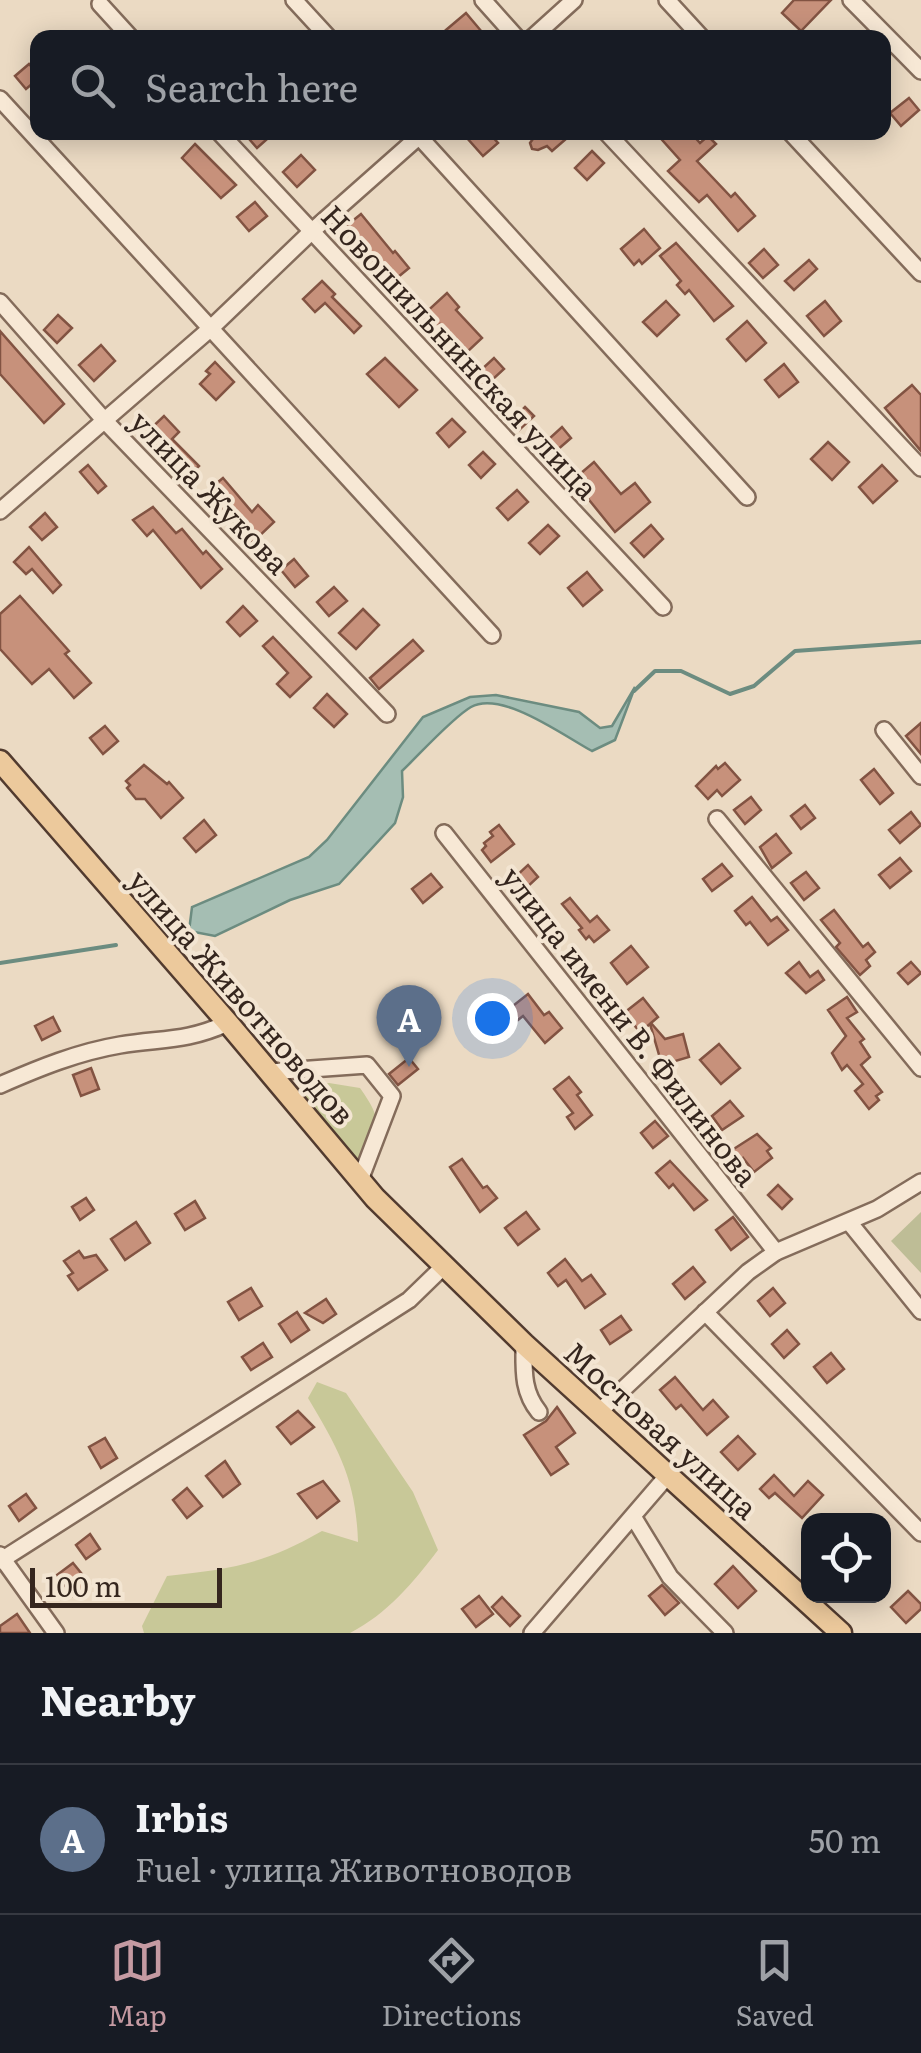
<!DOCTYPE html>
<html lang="en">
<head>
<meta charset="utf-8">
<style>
	body { margin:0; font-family:Literata,serif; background:#242831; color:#f1f3f6 }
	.controls { position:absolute; right:30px; bottom:30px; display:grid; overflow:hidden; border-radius:20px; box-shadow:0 5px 25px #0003 }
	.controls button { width:90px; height:90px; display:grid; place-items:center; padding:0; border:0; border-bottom:2px solid #363941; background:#171b24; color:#f1f3f6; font:50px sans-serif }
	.scale { position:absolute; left:30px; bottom:25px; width:192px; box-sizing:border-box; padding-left:10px; border:5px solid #35261e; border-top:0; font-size:28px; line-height:35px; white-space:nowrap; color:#35261e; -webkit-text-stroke:8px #f3e5d2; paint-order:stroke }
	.you { position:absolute; left:492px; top:1018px; width:35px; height:35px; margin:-25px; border:8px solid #fff; border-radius:50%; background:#1a73e8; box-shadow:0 0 0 15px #1a73e833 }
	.badge { display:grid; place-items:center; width:65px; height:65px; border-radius:50%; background:#c59aa2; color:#fff; font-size:32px; font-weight:700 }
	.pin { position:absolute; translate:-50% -82px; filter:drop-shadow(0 2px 5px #0008) }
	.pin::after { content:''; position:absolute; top:52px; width:35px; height:30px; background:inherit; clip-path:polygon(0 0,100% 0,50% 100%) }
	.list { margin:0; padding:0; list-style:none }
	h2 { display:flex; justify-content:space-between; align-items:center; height:130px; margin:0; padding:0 40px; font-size:42px }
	h2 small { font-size:32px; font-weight:400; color:#9ea1a6 }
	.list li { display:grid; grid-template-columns:65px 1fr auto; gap:30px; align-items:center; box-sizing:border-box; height:150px; padding:0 40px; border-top:2px solid #363941 }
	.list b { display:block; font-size:38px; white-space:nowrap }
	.list p { margin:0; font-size:32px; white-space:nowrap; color:#9ea1a6 }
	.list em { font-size:32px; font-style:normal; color:#9ea1a6 }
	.icon { flex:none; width:55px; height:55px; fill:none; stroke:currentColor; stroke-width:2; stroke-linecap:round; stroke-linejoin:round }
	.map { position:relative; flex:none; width:921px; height:1633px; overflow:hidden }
	.search { position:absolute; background:#171b24; box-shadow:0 5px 25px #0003; left:30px; right:30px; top:30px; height:110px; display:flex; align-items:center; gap:25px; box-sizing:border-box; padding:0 35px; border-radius:20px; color:#9ea1a6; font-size:38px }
	.sheet { height:280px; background:#171b24 }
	nav { display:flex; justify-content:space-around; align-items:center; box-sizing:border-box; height:140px; border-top:2px solid #363941; background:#171b24; font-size:28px; color:#9ea1a6 }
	nav a { display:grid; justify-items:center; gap:5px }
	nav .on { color:#c59aa2 }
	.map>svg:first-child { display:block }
	.green { fill:#c8c898 }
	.cemetery { fill:#bebd96 }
	.water { fill:#a5beb3; stroke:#6c8c80; stroke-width:2.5 }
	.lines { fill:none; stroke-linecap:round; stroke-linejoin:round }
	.stream { stroke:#6c8c80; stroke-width:4 }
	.building { fill:#c7917b; stroke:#825342; stroke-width:2.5 }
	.minor-casing { stroke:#846c5b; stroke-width:20 }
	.major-casing { stroke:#523b2f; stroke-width:25 }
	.minor { stroke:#f7e8d5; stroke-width:15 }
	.major { stroke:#ecc99c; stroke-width:20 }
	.labels { text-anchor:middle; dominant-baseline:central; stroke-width:8; stroke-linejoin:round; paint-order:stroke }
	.street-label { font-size:30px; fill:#35261e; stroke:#f3e5d2 }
</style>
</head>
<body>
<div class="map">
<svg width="921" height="1633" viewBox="0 0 921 1633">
	<rect width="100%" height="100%" fill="#ebdac3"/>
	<g class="green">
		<path d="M329,1083L360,1088C384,1122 379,1126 362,1162L353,1161L294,1092L304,1086Z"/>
		<path d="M317,1382L346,1393L413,1492L438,1550C413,1583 387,1614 350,1633H144L142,1626L167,1576C232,1569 264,1564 322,1531L358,1542C356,1480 339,1450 308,1398Z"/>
	</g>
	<path class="cemetery" d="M921,1212V1273L891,1241Z"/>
	<path class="water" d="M635,687L615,740L592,751C564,736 502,690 471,707C452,718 420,754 402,771L403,797L395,823L339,884L290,900L215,936L189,931L192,907L309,857L327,840L423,717L470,697L496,695L579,712L600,728L612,726Z"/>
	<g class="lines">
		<g class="stream">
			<path d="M634,691L655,671H681L730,694L754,686L795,651L921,642"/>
			<path d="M0,963L116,945"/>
		</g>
	</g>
	<g class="building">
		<path d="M794,0H831L801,31L782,13Z"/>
		<path d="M466,13L482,32L475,38H453L446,30Z"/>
		<path d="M29,64L38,73V79L26,89L15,76Z"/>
		<path d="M909,98L919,110L901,126L890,113Z"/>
		<path d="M243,132H275L257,148Z"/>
		<path d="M473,132H488L498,143L483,156L467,138Z"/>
		<path d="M538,132H574L552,151L547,146L538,150L532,149L530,143Z"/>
		<path d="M655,132H690L700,143L708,136L716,144L697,161L731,197L735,193L755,216L738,231L707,195L699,202L668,171L680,160Z"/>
		<path d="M195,144L236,185L221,198L182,158Z"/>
		<path d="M592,151L604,163L587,180L575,168Z"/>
		<path d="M301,155L315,170L297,187L283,172Z"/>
		<path d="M255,202L267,216L249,231L237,217Z"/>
		<path d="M361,214L393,253L395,251L409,268L392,282L345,227Z"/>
		<path d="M644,229L660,248L642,264L639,260L634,265L621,249Z"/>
		<path d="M676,243L733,306L714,321L689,290L685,294L677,285L681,281L660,256Z"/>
		<path d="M764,249L778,265L763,278L749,263Z"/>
		<path d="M809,260L817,269L794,290L785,281Z"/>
		<path d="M322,281L335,294L332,297L361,326L354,333L325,303L315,312L303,299Z"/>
		<path d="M447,293L459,307L456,310L482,338L466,353L440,324L434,330L422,316Z"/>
		<path d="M666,301L679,315L657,336L643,322Z"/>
		<path d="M825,301L841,321L824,336L807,316Z"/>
		<path d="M58,315L72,328L57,343L44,330Z"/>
		<path d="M747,321L766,343L746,361L727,339Z"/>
		<path d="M0,331L64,404L44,423L0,374Z"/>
		<path d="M101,345L115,361L94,381L79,365Z"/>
		<path d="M385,358L417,390L399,407L367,374Z"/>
		<path d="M494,358L504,369L480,391L470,380Z"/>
		<path d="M215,362L234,382L216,400L200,384L210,374L206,371Z"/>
		<path d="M784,364L798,382L779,397L765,380Z"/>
		<path d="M912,385L921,395V451L885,408Z"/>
		<path d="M525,407L534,416L519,430L510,422Z"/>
		<path d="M164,416L179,432L172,439L199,466L186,479L146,433Z"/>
		<path d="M452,419L465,432L449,447L437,433Z"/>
		<path d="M562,427L571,438L548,458L539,448Z"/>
		<path d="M828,442L849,462L832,480L811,459Z"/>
		<path d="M483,452L495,464L481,478L469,465Z"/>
		<path d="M594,462L621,494L635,483L650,502L615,532L573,480Z"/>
		<path d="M88,465L106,486L98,493L80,472Z"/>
		<path d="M882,465L897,481L873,503L859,487Z"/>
		<path d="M223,478L252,512L258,505L274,522L252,543L207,491Z"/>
		<path d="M517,490L528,502L508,520L497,508Z"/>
		<path d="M153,507L176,533L182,529L203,554L206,551L222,569L201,588L153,530L147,536L133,520Z"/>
		<path d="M45,513L57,527L42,540L30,527Z"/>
		<path d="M548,525L559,536L540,554L529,543Z"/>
		<path d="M651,525L663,539L644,557L631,543Z"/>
		<path d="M29,547L61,585L53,593L32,569L26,574L14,562Z"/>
		<path d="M294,559L308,576L295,587L281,570Z"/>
		<path d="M587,572L602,590L583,606L568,588Z"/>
		<path d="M334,587L347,601L329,616L317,602Z"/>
		<path d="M20,596L69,651L65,654L91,683L74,698L49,669L32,684L0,649V614Z"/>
		<path d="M243,606L257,621L240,636L227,622Z"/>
		<path d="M363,609L379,625L356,649L339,633Z"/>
		<path d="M273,637L311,677L290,697L277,684L288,673L263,646Z"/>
		<path d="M413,640L423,651L379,689L370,678Z"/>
		<path d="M327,694L347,714L334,727L314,708Z"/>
		<path d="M921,723V754L906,736Z"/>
		<path d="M105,726L118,741L103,754L90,738Z"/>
		<path d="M725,763L740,780L722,796L717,790L708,799L696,786L716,766L718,769Z"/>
		<path d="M144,765L167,784L169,782L183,798L161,818L145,799H136L127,788L130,785L126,781Z"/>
		<path d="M874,769L893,793L880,804L861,780Z"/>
		<path d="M751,797L761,810L745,824L734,810Z"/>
		<path d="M805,805L815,818L801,829L791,816Z"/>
		<path d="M911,812L921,825L900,843L889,830Z"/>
		<path d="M204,820L216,835L196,852L184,838Z"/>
		<path d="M499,825L514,844L491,862L482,850L486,846L484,843L493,836L490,832Z"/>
		<path d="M776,834L791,853L772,868L760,847Z"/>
		<path d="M900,858L911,871L890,888L879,875Z"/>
		<path d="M722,864L732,876L712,891L703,879Z"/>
		<path d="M528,865L538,877L525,889L515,877Z"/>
		<path d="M806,872L819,888L804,900L791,883Z"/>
		<path d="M431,874L442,887L423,903L412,889Z"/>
		<path d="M752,897L771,921L777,917L788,930L768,945L750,922L746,925L735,911Z"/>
		<path d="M570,898L590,922L597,916L609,930L594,942L589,936L586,939L579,930L582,928L562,904Z"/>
		<path d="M834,910L863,947L868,943L875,952L866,960L870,966L860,975L836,947L840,943L821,920Z"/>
		<path d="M631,946L648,967L627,984L611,963Z"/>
		<path d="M799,962L810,977L818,971L824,980L806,993L786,973Z"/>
		<path d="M911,962L921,973L908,984L898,973Z"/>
		<path d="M528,994L544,1015L549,1012L562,1028L545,1043L523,1016L518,1020L509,1009Z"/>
		<path d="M847,997L857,1012L847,1018L864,1039L860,1042L870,1057L861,1065L882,1092L876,1096L879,1100L869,1109L855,1091L863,1084L847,1065L842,1070L832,1053L846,1036L828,1010Z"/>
		<path d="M643,998L658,1017L651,1023L665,1039L683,1034L689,1057L662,1065L650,1024L640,1032L624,1013Z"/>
		<path d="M53,1017L60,1031L42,1040L35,1026Z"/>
		<path d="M719,1044L740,1068L721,1084L700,1060Z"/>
		<path d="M409,1058L418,1069L398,1085L389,1074Z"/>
		<path d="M91,1068L99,1089L81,1096L73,1075Z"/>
		<path d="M569,1077L581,1092L577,1095L592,1115L575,1129L567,1117L573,1113L554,1089Z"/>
		<path d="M730,1101L743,1116L722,1130L712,1116Z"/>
		<path d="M655,1121L668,1136L653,1148L641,1133Z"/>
		<path d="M757,1134L771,1148L767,1151L772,1158L754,1172L743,1158L738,1163L729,1152Z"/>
		<path d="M462,1159L483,1188L487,1186L497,1198L480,1212L450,1167Z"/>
		<path d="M670,1161L707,1200L694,1210L673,1184L669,1188L656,1173Z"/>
		<path d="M778,1185L792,1199L782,1209L768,1195Z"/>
		<path d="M86,1198L94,1210L80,1220L72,1207Z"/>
		<path d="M195,1201L205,1218L185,1230L175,1214Z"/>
		<path d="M526,1212L539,1229L518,1245L505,1228Z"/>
		<path d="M733,1217L748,1237L731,1250L716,1230Z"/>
		<path d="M136,1222L150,1243L125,1260L111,1239Z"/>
		<path d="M79,1251L84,1258L96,1255L107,1270L78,1290L68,1276L73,1273L64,1261Z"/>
		<path d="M565,1259L582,1281L591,1275L605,1294L585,1308L566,1280L558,1286L548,1273Z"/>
		<path d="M693,1267L705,1282L685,1299L673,1284Z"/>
		<path d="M251,1288L262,1306L239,1320L228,1302Z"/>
		<path d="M773,1288L785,1303L770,1316L758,1301Z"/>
		<path d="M326,1299L336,1314L323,1323L305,1313Z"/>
		<path d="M297,1312L309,1330L291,1342L279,1324Z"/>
		<path d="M621,1316L631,1330L610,1344L601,1330Z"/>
		<path d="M787,1330L799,1344L784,1358L772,1344Z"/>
		<path d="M263,1343L272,1357L251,1370L242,1357Z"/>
		<path d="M831,1353L844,1369L827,1383L814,1367Z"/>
		<path d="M675,1377L703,1410L713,1400L728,1417L707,1435L681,1405L676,1409L660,1390Z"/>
		<path d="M557,1407L575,1433L556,1447L568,1464L551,1475L524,1435L546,1421Z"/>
		<path d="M298,1411L314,1427L291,1444L277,1427Z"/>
		<path d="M738,1436L755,1454L738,1470L721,1452Z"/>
		<path d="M105,1438L117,1458L101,1468L89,1447Z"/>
		<path d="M225,1461L240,1484L223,1497L206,1476Z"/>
		<path d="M774,1475L794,1496L808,1481L823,1495L802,1518L775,1493L769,1498L760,1489Z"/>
		<path d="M323,1481L339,1501L317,1518L298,1494Z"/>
		<path d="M187,1488L202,1506L187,1518L173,1500Z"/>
		<path d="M26,1494L36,1508L19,1521L9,1506Z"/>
		<path d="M90,1534L100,1549L86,1559L76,1545Z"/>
		<path d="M73,1563L90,1584L73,1596L57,1575Z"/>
		<path d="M733,1566L756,1591L738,1608L715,1584Z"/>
		<path d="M662,1585L679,1603L665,1615L649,1596Z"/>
		<path d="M908,1591L921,1604V1609L906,1623L891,1607Z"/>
		<path d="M479,1596L493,1614L476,1627L462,1609Z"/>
		<path d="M502,1597L520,1616L510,1626L492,1607Z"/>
		<path d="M17,1614L30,1633H0V1626Z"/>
	</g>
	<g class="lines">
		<defs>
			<g id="minor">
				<path d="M294,0L329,38"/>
				<path d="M483,0L517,38"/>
				<path d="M667,0L702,38"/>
				<path d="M851,0L921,71"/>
				<path d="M100,4L131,38"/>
				<path d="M532,38L574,0"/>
				<path d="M0,99L492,635"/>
				<path d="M219,132L663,607"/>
				<path d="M415,132L747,497"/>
				<path d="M606,132L921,468"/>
				<path d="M790,132L921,273"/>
				<path d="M0,302L105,421L387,714"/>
				<path d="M0,511L210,329L311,232L424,132"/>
				<path d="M884,730L921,776"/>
				<path d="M717,819L921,1068"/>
				<path d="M444,833L776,1252"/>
				<path d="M269,1072L367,1065L392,1096L360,1180"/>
				<path d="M0,1085C39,1068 78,1052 120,1045C164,1038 185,1042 228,1023"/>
				<path d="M849,1222L921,1311"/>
				<path d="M705,1312L921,1533"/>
				<path d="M524,1344C524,1370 522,1391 539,1412"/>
				<path d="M600,1411L748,1272L776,1252L877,1209L921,1182"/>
				<path d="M634,1518L670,1577L725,1633"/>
				<path d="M0,1555L56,1633"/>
				<path d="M0,1561L409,1300L445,1265"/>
				<path d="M532,1633L668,1475"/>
			</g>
			<path id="major" d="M0,761L228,1023L375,1198L524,1344L841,1633"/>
		</defs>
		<use href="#minor" class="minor-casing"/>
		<use href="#major" class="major-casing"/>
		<use href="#minor" class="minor"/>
		<use href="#major" class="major"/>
	</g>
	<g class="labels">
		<g class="street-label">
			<text transform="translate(461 351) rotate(47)">Новошильнинская улица</text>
			<text transform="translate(211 491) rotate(46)">улица Жукова</text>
			<text transform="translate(243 996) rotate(49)">улица Животноводов</text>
			<text transform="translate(631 1025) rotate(52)">улица имени В. Филинова</text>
			<text transform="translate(662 1429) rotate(42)">Мостовая улица</text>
		</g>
	</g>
</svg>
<div class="controls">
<button><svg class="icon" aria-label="locate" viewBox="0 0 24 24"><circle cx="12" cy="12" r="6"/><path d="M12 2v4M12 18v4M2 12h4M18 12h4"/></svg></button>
</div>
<div class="scale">100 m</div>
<div class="you"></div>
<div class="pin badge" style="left:409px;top:1067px;background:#5c6f8a">A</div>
<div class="search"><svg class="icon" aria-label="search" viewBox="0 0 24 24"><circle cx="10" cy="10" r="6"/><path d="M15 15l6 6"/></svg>Search here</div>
</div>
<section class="sheet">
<h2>Nearby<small></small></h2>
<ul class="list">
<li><span class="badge" style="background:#5c6f8a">A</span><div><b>Irbis</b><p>Fuel · улица Животноводов</p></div><em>50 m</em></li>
</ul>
</section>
<nav>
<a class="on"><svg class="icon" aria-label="map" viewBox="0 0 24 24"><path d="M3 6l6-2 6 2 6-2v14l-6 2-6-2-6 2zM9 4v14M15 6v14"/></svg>Map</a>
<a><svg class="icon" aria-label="directions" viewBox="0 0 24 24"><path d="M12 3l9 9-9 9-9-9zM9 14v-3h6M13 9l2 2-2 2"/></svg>Directions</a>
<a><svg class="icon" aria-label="saved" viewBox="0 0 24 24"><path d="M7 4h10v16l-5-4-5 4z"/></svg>Saved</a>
</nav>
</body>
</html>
